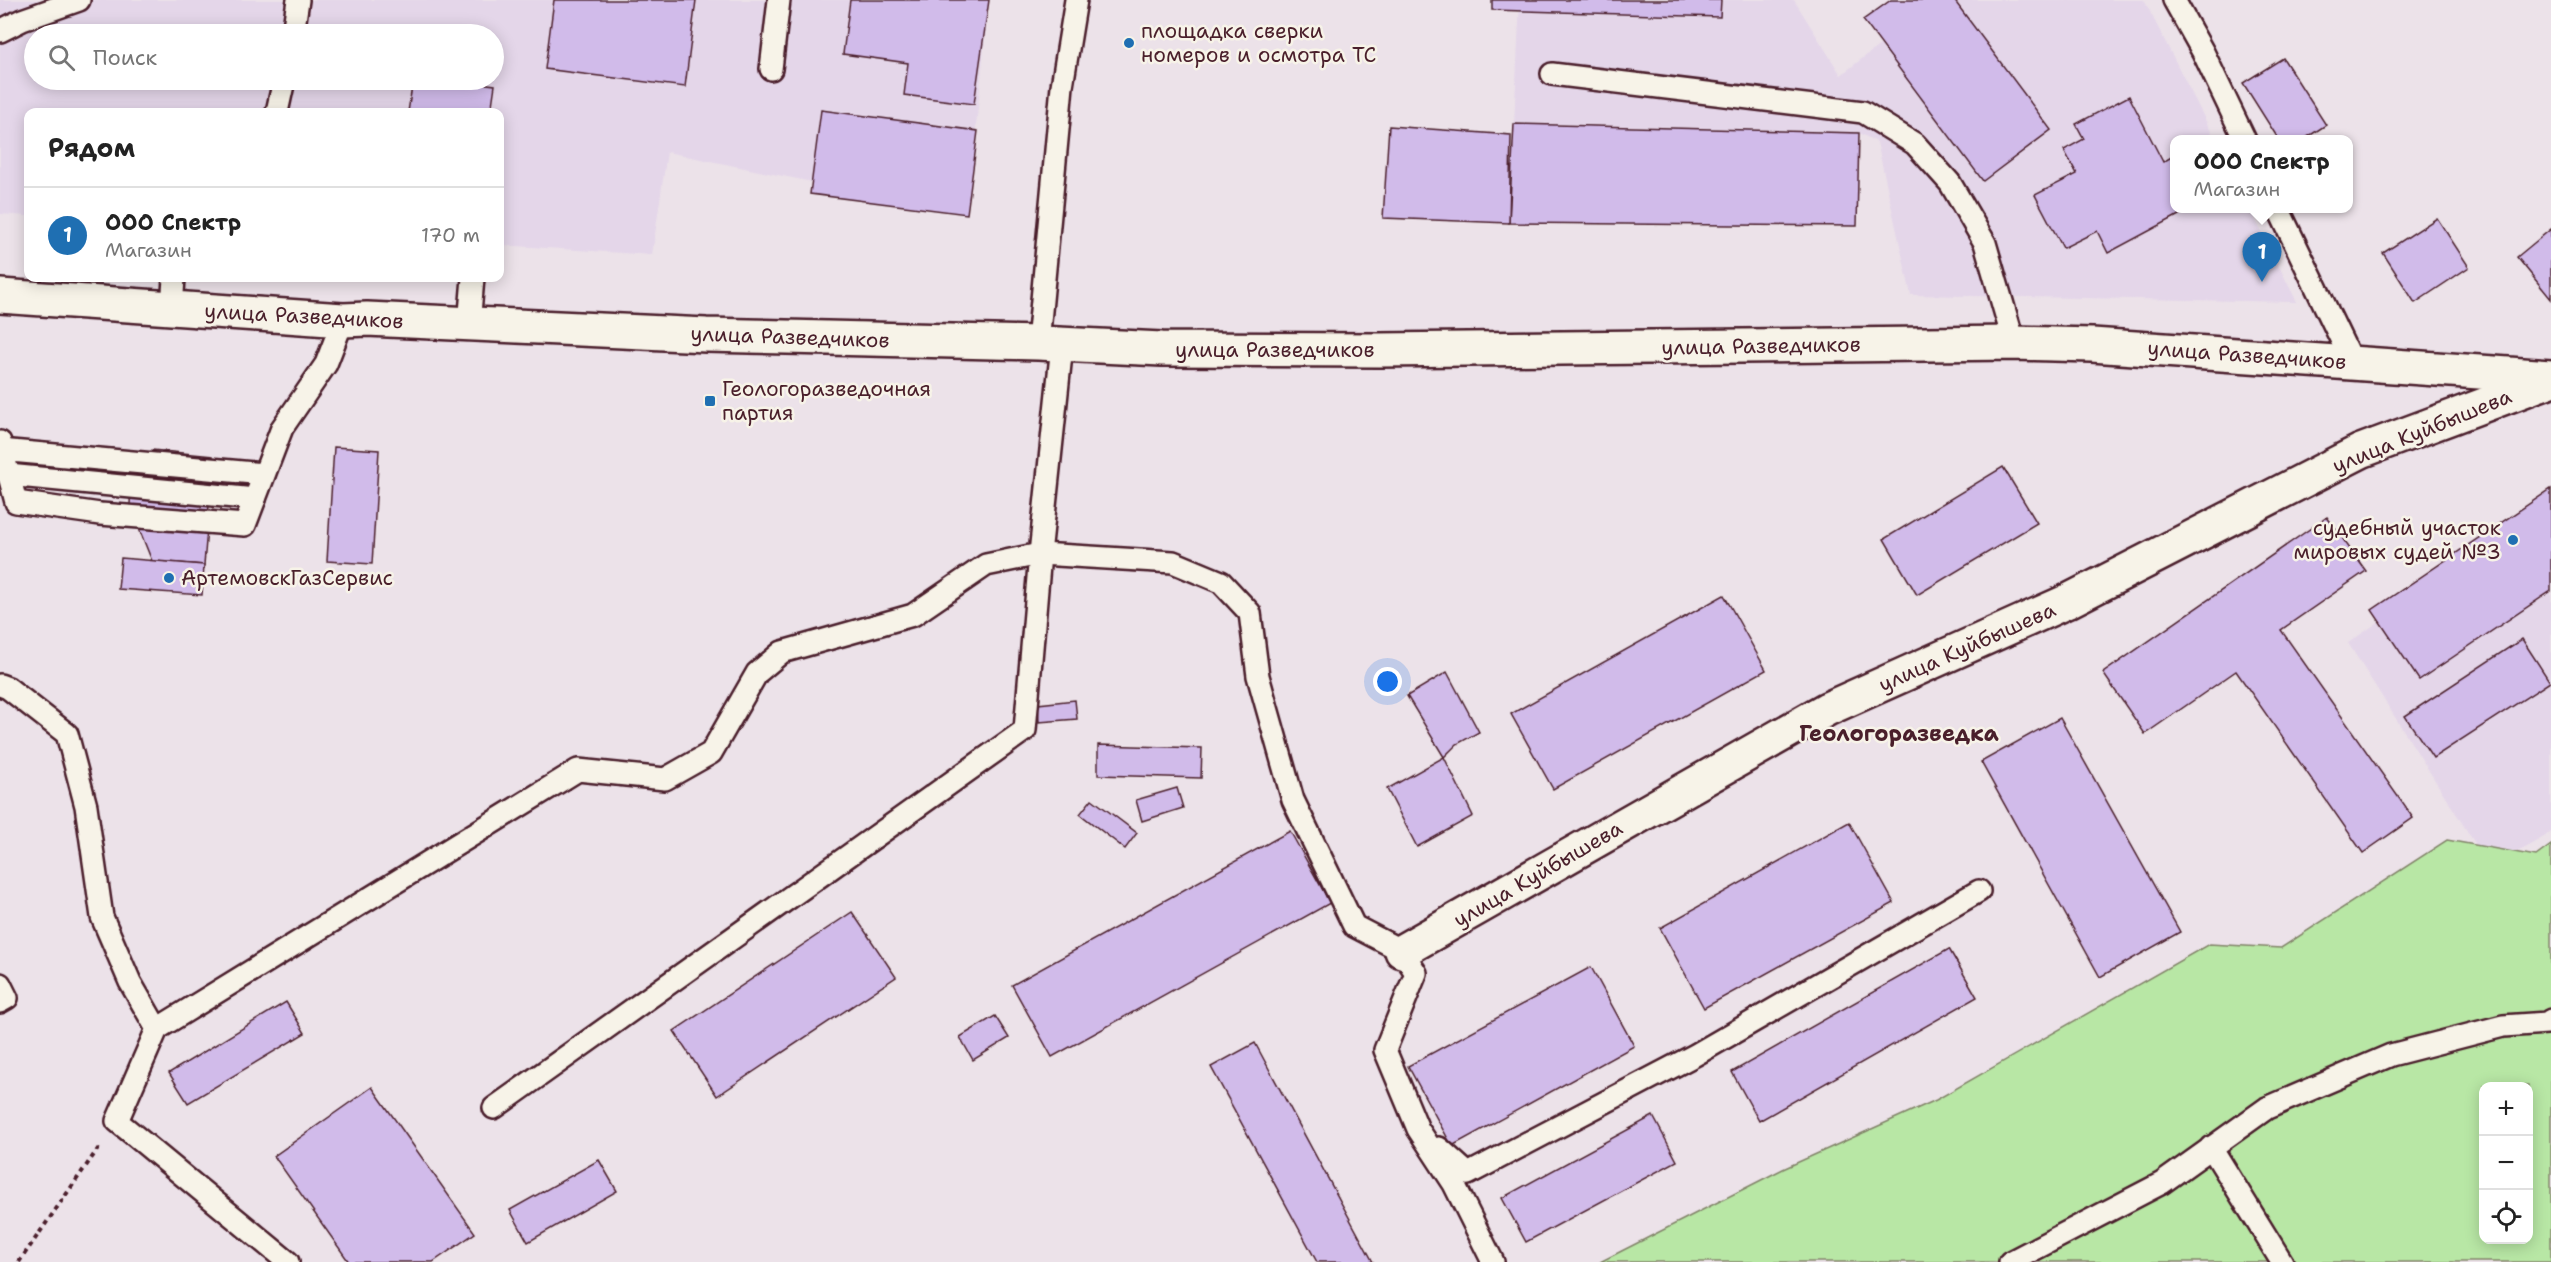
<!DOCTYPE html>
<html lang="ru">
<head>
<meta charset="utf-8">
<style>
	body { margin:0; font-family:"Shantell Sans",sans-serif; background:#f6f6f6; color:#222 }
	.controls { position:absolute; right:18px; bottom:18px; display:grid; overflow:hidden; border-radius:12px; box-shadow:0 3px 15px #0003 }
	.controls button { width:54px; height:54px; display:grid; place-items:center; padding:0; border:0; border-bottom:2px solid #e0e0e0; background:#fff; color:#222; font:30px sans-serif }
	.you { position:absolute; left:1388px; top:682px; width:21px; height:21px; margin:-15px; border:4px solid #fff; border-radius:50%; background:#1a73e8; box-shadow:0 0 0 9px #1a73e833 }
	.badge { display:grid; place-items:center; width:39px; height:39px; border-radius:50%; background:#1f6fb2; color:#fff; font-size:20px; font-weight:700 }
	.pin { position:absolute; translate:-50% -50px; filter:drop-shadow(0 2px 3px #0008) }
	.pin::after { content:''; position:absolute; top:32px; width:21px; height:18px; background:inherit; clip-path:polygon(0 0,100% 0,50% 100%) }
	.popup { position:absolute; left:2170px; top:135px; width:183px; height:78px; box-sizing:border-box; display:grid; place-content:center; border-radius:12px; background:#fff; filter:drop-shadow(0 2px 4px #0005); font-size:20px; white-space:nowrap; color:#767676 }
	.popup b { font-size:22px; color:#222 }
	.popup::after { content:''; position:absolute; left:50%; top:100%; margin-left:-12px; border:12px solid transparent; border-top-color:#fff }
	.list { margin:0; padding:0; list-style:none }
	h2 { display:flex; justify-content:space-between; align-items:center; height:78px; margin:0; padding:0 24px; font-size:26px }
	h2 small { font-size:20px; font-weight:400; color:#767676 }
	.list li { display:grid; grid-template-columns:39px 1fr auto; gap:18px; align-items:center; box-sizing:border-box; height:96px; padding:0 24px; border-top:2px solid #e0e0e0 }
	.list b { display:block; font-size:22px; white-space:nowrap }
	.list p { margin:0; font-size:20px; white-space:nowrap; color:#767676 }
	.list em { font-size:20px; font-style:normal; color:#767676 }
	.icon { flex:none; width:33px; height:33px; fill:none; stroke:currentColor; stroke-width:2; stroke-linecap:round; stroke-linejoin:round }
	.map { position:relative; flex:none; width:2551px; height:1262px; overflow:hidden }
	.search { position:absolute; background:#fff; box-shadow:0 3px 15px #0003; left:24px; top:24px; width:480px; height:66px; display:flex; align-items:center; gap:15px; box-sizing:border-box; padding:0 21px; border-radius:33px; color:#767676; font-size:22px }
	.panel { position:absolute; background:#fff; box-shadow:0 3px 15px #0003; left:24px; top:108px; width:480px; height:174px; border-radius:12px }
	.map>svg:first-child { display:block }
	.built { fill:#e4d6e9; fill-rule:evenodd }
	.green { fill:#b8e7a5; stroke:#818368; stroke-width:1.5; fill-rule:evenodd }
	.building { fill:#d1bbea; stroke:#4a1f2b; stroke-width:1.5 }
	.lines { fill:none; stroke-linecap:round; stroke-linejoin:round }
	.lane-casing { stroke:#4a1f2b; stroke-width:26 }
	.street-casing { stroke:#4a1f2b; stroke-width:38 }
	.secondary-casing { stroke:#4a1f2b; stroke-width:38 }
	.path { stroke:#4a1f2b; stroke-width:4; stroke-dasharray:4.5 4.5; stroke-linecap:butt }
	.lane { stroke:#f7f3e8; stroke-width:21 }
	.street { stroke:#f7f3e8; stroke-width:33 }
	.secondary { stroke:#f7f3e8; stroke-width:33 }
	.poi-dot { fill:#1f6fb2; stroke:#f7f3e8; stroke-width:2 }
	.labels { text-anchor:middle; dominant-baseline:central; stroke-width:5; stroke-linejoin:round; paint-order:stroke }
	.poi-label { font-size:21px; fill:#4a1f2b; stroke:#f7f3e8; text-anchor:start }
	.street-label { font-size:21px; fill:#4a1f2b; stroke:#f7f3e8 }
	.neighbourhood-label { font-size:22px; font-weight:bold; fill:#4a1f2b; stroke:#f7f3e8 }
</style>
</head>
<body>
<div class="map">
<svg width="2551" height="1262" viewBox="0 0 2551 1262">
	<rect width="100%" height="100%" fill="#ece2e9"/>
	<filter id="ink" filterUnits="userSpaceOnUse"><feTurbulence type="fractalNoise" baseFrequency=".0167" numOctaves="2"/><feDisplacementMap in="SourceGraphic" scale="12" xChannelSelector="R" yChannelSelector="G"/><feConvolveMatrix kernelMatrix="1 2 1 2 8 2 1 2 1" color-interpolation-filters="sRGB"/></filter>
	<g filter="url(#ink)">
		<g class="built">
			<path d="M0,0H989L967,214L667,152L652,255L500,245V112H28V216L0,214ZM34,34H494V80H34Z"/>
			<path d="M1520,0H1794L1841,75L1938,0H2144L2215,139L2175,140V208L2250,209L2297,302L1911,295L1877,142L1859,133L1514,124Z"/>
			<path d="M2551,504V831L2544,837L2490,867L2348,643Z"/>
		</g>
		<path class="green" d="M2447,840L2536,856L2551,845V1262H1600L1783,1169L1936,1100L2209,944L2281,948ZM2484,1086H2528V1240H2484Z"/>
		<g class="building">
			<path d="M554,0H696L685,87L545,69Z"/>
			<path d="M850,0H989L974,104L904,95L908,63L843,54Z"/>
			<path d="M1492,0H1721L1720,17L1492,10Z"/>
			<path d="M1891,0H1954L2051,130L1983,181L1863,20Z"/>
			<path d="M2283,58L2326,125L2303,140H2279L2243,83Z"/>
			<path d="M413,80H455L495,85L491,112H408Z"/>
			<path d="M2129,96L2163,162L2175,155V208H2192L2108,253L2097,231L2063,248L2035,195L2077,174L2064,150L2084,139L2076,124Z"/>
			<path d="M821,110L978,131L967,214L810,194Z"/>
			<path d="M1514,124L1859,133L1857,226L1509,223Z"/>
			<path d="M1389,126L1511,135L1509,223L1383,218Z"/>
			<path d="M2437,218L2469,267L2415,303L2383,253Z"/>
			<path d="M2551,229V299L2517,257Z"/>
			<path d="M334,447L379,450L372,564L327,561Z"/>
			<path d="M152,450L213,456L204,565L152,561L130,506L131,475Z"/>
			<path d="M2003,467L2037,523L1917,595L1884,539Z"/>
			<path d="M2551,489V591L2419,680L2372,610Z"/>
			<path d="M2327,517L2366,571L2281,630L2413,818L2363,853L2236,671L2145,734L2103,673Z"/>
			<path d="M121,558L204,565L202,595L118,589Z"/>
			<path d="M1724,595L1766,670L1553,789L1511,714Z"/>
			<path d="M2522,639L2550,682L2433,758L2405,716Z"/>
			<path d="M1447,672L1479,732L1457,744L1444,757L1407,696Z"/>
			<path d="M1075,700L1077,719L1039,722L1038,704Z"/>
			<path d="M2060,718L2180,932L2100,977L1981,762Z"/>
			<path d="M1098,745L1202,748L1201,778L1098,775Z"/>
			<path d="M1444,757L1473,816L1417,847L1387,789Z"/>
			<path d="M1177,788L1183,808L1142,821L1136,800Z"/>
			<path d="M1092,799L1137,833L1125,849L1080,814Z"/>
			<path d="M1849,822L1894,903L1704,1008L1660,928Z"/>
			<path d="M1290,831L1330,903L1052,1057L1012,985Z"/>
			<path d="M852,912L896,977L717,1096L674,1031Z"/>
			<path d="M1949,949L1977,997L1759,1121L1732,1072Z"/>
			<path d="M1591,967L1634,1046L1452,1146L1408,1066Z"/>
			<path d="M286,1002L305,1033L188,1103L169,1073Z"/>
			<path d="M995,1016L1009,1038L973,1060L960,1037Z"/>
			<path d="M1255,1043L1373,1262H1317L1211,1067Z"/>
			<path d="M372,1087L475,1233L433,1262H349L274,1156Z"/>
			<path d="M1653,1116L1677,1161L1526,1242L1502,1198Z"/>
			<path d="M599,1160L617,1191L528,1242L510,1210Z"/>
		</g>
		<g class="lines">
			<defs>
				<g id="lane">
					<path d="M2174,0L2203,52L2245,140"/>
					<path d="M0,31L22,20L79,0"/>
					<path d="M293,34L298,0"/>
					<path d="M771,69L779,0"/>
					<path d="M1552,74L1863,112L1915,144L1950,183L1985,243L2014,343"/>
					<path d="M277,112L284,80"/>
					<path d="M2278,208L2352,362"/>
					<path d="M172,308L174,278"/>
					<path d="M469,325L473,278"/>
					<path d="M1038,343L1062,86L1076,0"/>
					<path d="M0,442L16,502L100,514L245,525L282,428L326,364L343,320"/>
					<path d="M0,450L264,474"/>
					<path d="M8,475L255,499"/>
					<path d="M0,685L8,688L67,734L86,806L102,917L130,982L157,1029L117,1121L288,1262"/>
					<path d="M0,984L7,998L0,1002"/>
					<path d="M157,1029L578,770L665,779L711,753L757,673L782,652L913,615L986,565L1040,554L1173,562L1221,582L1250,613L1258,676L1293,800L1354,926L1402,951L1416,973L1385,1050L1418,1129L1454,1184L1493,1262"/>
					<path d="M494,1108L1025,730L1040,554L1062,345"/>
					<path d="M2211,1147L2282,1262"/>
					<path d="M1439,1148L1468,1174L1695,1055L1979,891"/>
					<path d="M2010,1262L2162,1183L2267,1108L2391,1055L2503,1026L2547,1023L2551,1020"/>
				</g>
				<path id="street" d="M1402,951L1827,709L2066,602L2361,451L2551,380"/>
				<path id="secondary" d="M0,296L343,320L367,319L706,335L1038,343L1162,349L1380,350L2014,343L2092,345L2551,377"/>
			</defs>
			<use href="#lane" class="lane-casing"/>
			<use href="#street" class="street-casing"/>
			<use href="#secondary" class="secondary-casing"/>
			<path class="path" d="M19,1262L100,1146"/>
			<use href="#lane" class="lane"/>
			<use href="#street" class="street"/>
			<use href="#secondary" class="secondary"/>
		</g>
	</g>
	<g class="poi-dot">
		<circle cx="1129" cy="43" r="6"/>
		<rect x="704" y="395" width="12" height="12" rx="3"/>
		<circle cx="2513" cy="540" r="6"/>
		<circle cx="169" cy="578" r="6"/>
	</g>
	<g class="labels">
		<g class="poi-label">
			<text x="1141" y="31">площадка сверки<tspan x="1141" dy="24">номеров и осмотра ТС</tspan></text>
			<text x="722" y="389">Геологоразведочная<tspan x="722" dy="24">партия</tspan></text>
			<text x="2501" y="528" text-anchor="end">судебный участок<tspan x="2501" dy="24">мировых судей №3</tspan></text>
			<text x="181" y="578">АртемовскГазСервис</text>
		</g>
		<g class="street-label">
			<text transform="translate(304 316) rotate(3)">улица Разведчиков</text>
			<text transform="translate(790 337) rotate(2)">улица Разведчиков</text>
			<text transform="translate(1761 346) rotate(-1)">улица Разведчиков</text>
			<text x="1275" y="350">улица Разведчиков</text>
			<text transform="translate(2247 355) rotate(4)">улица Разведчиков</text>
			<text transform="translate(2422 431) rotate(-22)">улица Куйбышева</text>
			<text transform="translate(1967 647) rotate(-24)">улица Куйбышева</text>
			<text transform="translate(1538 874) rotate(-30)">улица Куйбышева</text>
		</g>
		<g class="neighbourhood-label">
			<text x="1899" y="733">Геологоразведка</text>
		</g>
	</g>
</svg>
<div class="controls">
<button>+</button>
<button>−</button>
<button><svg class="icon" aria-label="locate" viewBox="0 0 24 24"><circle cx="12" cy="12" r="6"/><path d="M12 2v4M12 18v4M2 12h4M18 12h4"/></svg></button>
</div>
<div class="you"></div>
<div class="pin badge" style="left:2262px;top:282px">1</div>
<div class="popup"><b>ООО Спектр</b>Магазин</div>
<div class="search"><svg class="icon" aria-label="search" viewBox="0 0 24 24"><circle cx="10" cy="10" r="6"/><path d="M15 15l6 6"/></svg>Поиск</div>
<section class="panel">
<h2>Рядом<small></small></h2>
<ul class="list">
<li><span class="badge">1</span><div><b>ООО Спектр</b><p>Магазин</p></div><em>170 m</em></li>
</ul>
</section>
</div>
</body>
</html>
